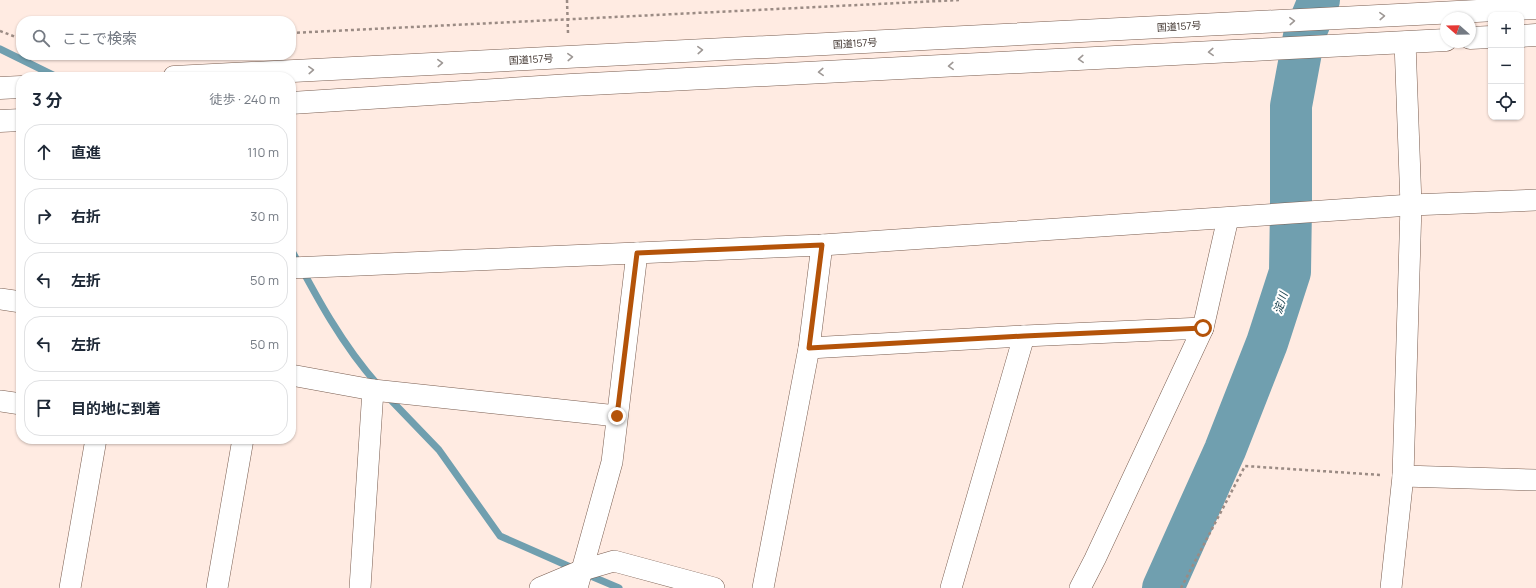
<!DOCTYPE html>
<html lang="ja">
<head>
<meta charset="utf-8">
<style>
	body { margin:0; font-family:Manrope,"Noto Sans JP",sans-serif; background:#f2f2f3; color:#1f2937 }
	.controls { position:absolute; right:12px; top:12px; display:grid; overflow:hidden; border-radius:8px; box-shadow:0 1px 3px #0004 }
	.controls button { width:36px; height:36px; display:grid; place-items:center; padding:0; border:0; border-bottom:1px solid #e0e1e3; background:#fff; color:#1f2937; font:20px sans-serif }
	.compass { position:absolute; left:1440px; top:12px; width:36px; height:36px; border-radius:50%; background:#fff; box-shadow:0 1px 3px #0004; rotate:290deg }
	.stop { position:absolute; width:12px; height:12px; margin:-9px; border:3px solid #b45309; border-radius:50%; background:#fff }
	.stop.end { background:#b45309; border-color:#fff; box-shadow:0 1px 4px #0008 }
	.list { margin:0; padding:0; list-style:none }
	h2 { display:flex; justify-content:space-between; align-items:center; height:52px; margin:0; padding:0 16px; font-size:17px }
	h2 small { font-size:13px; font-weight:400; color:#747a83 }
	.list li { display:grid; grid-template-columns:26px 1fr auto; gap:12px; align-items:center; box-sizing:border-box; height:56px; margin:0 8px 8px; padding:0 8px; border:1px solid #e0e1e3; border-radius:16px }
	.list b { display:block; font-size:15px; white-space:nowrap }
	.list em { font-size:13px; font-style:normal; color:#747a83 }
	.icon { flex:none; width:22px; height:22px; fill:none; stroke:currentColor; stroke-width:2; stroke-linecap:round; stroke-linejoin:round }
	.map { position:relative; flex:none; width:1536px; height:588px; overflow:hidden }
	.search { position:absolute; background:#fff; box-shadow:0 1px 3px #0004; left:16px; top:16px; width:280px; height:44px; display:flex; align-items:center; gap:10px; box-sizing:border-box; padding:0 14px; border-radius:16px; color:#747a83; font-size:15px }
	.panel { position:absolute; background:#fff; box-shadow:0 1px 3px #0004; left:16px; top:72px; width:280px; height:372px; border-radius:16px }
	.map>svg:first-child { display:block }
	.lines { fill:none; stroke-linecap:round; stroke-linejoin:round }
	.stream { stroke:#709faf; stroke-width:7 }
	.river { stroke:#709faf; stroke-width:42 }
	.minor-casing { stroke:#7a5e51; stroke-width:22 }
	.trunk-casing { stroke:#7a5e51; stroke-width:23 }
	.path { stroke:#9b8b84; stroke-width:2.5; stroke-dasharray:3 3; stroke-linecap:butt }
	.minor { stroke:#fff; stroke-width:21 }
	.trunk { stroke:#fff; stroke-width:22 }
	.oneway { stroke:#9e9895 }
	.route { stroke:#b45309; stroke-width:5 }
	.labels { text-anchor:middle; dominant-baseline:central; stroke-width:4; stroke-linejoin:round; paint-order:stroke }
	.street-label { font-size:10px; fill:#3d312b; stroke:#fff }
	.water-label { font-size:11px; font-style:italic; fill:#153f4c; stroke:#fff }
</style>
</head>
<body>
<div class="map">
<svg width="1536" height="588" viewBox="0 0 1536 588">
	<rect width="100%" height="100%" fill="#ffebe2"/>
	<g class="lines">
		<g class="stream">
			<path d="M0,49L57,77"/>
			<path d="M291,249C316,296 342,345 378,385"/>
			<path d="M387,396L439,450L500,536L575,569"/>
			<path d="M586,574L619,588"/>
		</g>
		<path class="river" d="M1163,588L1225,450L1267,343L1290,272L1291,206V106L1304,36L1319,0"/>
		<defs>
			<g id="minor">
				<path d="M291,268L822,245L1411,205L1536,200"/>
				<path d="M0,299L21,302"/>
				<path d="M1203,328L1228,218"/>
				<path d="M809,348L1024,336L1203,328L1095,559L1080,588"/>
				<path d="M291,375L373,390L617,416"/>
				<path d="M0,401L21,404"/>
				<path d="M1403,476L1536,480"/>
				<path d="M70,588L96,439"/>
				<path d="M217,588L243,439"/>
				<path d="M360,588L373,390"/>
				<path d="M540,588L583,570L614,561L714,588"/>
				<path d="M577,588L612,462L637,253"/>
				<path d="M763,588L809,348L822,245"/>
				<path d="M951,588L1024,336"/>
				<path d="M1391,588L1403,476L1411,205L1405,42"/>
			</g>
			<g id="trunk">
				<path d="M1521,36L1536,35"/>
				<path d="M1470,38L1491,37"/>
				<path d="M174,77L1536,8"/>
				<path d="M0,88L21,87"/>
				<path d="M291,103L571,85L1446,40"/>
				<path d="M0,121L21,120"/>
			</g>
		</defs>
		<use href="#minor" class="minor-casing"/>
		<use href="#trunk" class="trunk-casing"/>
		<g class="path">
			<path d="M567,0L568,33"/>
			<path d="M0,31L21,39"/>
			<path d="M291,33L959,0"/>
			<path d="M1181,588L1245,466L1381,475"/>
		</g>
		<use href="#minor" class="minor"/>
		<use href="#trunk" class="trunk"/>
	</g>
	<defs><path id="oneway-chevron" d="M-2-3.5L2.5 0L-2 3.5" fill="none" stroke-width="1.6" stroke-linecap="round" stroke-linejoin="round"/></defs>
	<g class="oneway">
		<use href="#oneway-chevron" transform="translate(1382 16) rotate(-3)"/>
		<use href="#oneway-chevron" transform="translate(1292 21) rotate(-3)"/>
		<use href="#oneway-chevron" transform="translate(700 50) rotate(-3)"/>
		<use href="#oneway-chevron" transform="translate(1211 52) rotate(177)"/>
		<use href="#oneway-chevron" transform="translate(570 57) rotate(-3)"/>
		<use href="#oneway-chevron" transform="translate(1081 59) rotate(177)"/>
		<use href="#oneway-chevron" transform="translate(440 63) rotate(-3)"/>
		<use href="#oneway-chevron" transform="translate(951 66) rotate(177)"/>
		<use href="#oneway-chevron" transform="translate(311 70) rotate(-3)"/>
		<use href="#oneway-chevron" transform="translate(821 72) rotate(177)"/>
	</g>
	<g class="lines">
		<path class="route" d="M617,416L637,253L822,245L809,348L1024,336L1203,328"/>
	</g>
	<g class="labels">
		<g class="street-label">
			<text transform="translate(1179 26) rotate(-3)">国道157号</text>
			<text transform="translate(855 43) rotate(-3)">国道157号</text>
			<text transform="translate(531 59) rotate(-3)">国道157号</text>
		</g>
		<g class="water-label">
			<text transform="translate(1280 303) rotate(-73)">淀川</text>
		</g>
	</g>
</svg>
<div class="controls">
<button>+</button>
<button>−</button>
<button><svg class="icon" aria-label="locate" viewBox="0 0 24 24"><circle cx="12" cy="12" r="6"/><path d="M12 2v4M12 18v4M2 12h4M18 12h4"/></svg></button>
</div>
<svg class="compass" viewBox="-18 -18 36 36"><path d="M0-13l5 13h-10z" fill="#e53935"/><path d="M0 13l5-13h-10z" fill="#747a83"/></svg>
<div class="stop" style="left:1203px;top:328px"></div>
<div class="stop end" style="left:617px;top:416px"></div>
<div class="search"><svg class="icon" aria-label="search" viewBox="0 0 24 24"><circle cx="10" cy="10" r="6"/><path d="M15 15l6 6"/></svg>ここで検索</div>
<section class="panel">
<h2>3 分<small>徒歩 · 240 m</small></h2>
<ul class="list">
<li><svg class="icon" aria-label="ahead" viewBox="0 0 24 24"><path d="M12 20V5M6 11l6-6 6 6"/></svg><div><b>直進</b></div><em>110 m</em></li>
<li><svg class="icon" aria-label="right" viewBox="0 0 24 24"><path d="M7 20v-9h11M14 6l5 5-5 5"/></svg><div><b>右折</b></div><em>30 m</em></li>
<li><svg class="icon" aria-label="left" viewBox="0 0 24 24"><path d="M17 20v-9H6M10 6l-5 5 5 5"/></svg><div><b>左折</b></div><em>50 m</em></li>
<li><svg class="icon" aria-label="left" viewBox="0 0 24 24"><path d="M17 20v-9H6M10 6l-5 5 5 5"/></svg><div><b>左折</b></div><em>50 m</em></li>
<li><svg class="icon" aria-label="arrive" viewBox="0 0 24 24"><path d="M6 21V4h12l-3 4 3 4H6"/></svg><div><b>目的地に到着</b></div></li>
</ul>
</section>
</div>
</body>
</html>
